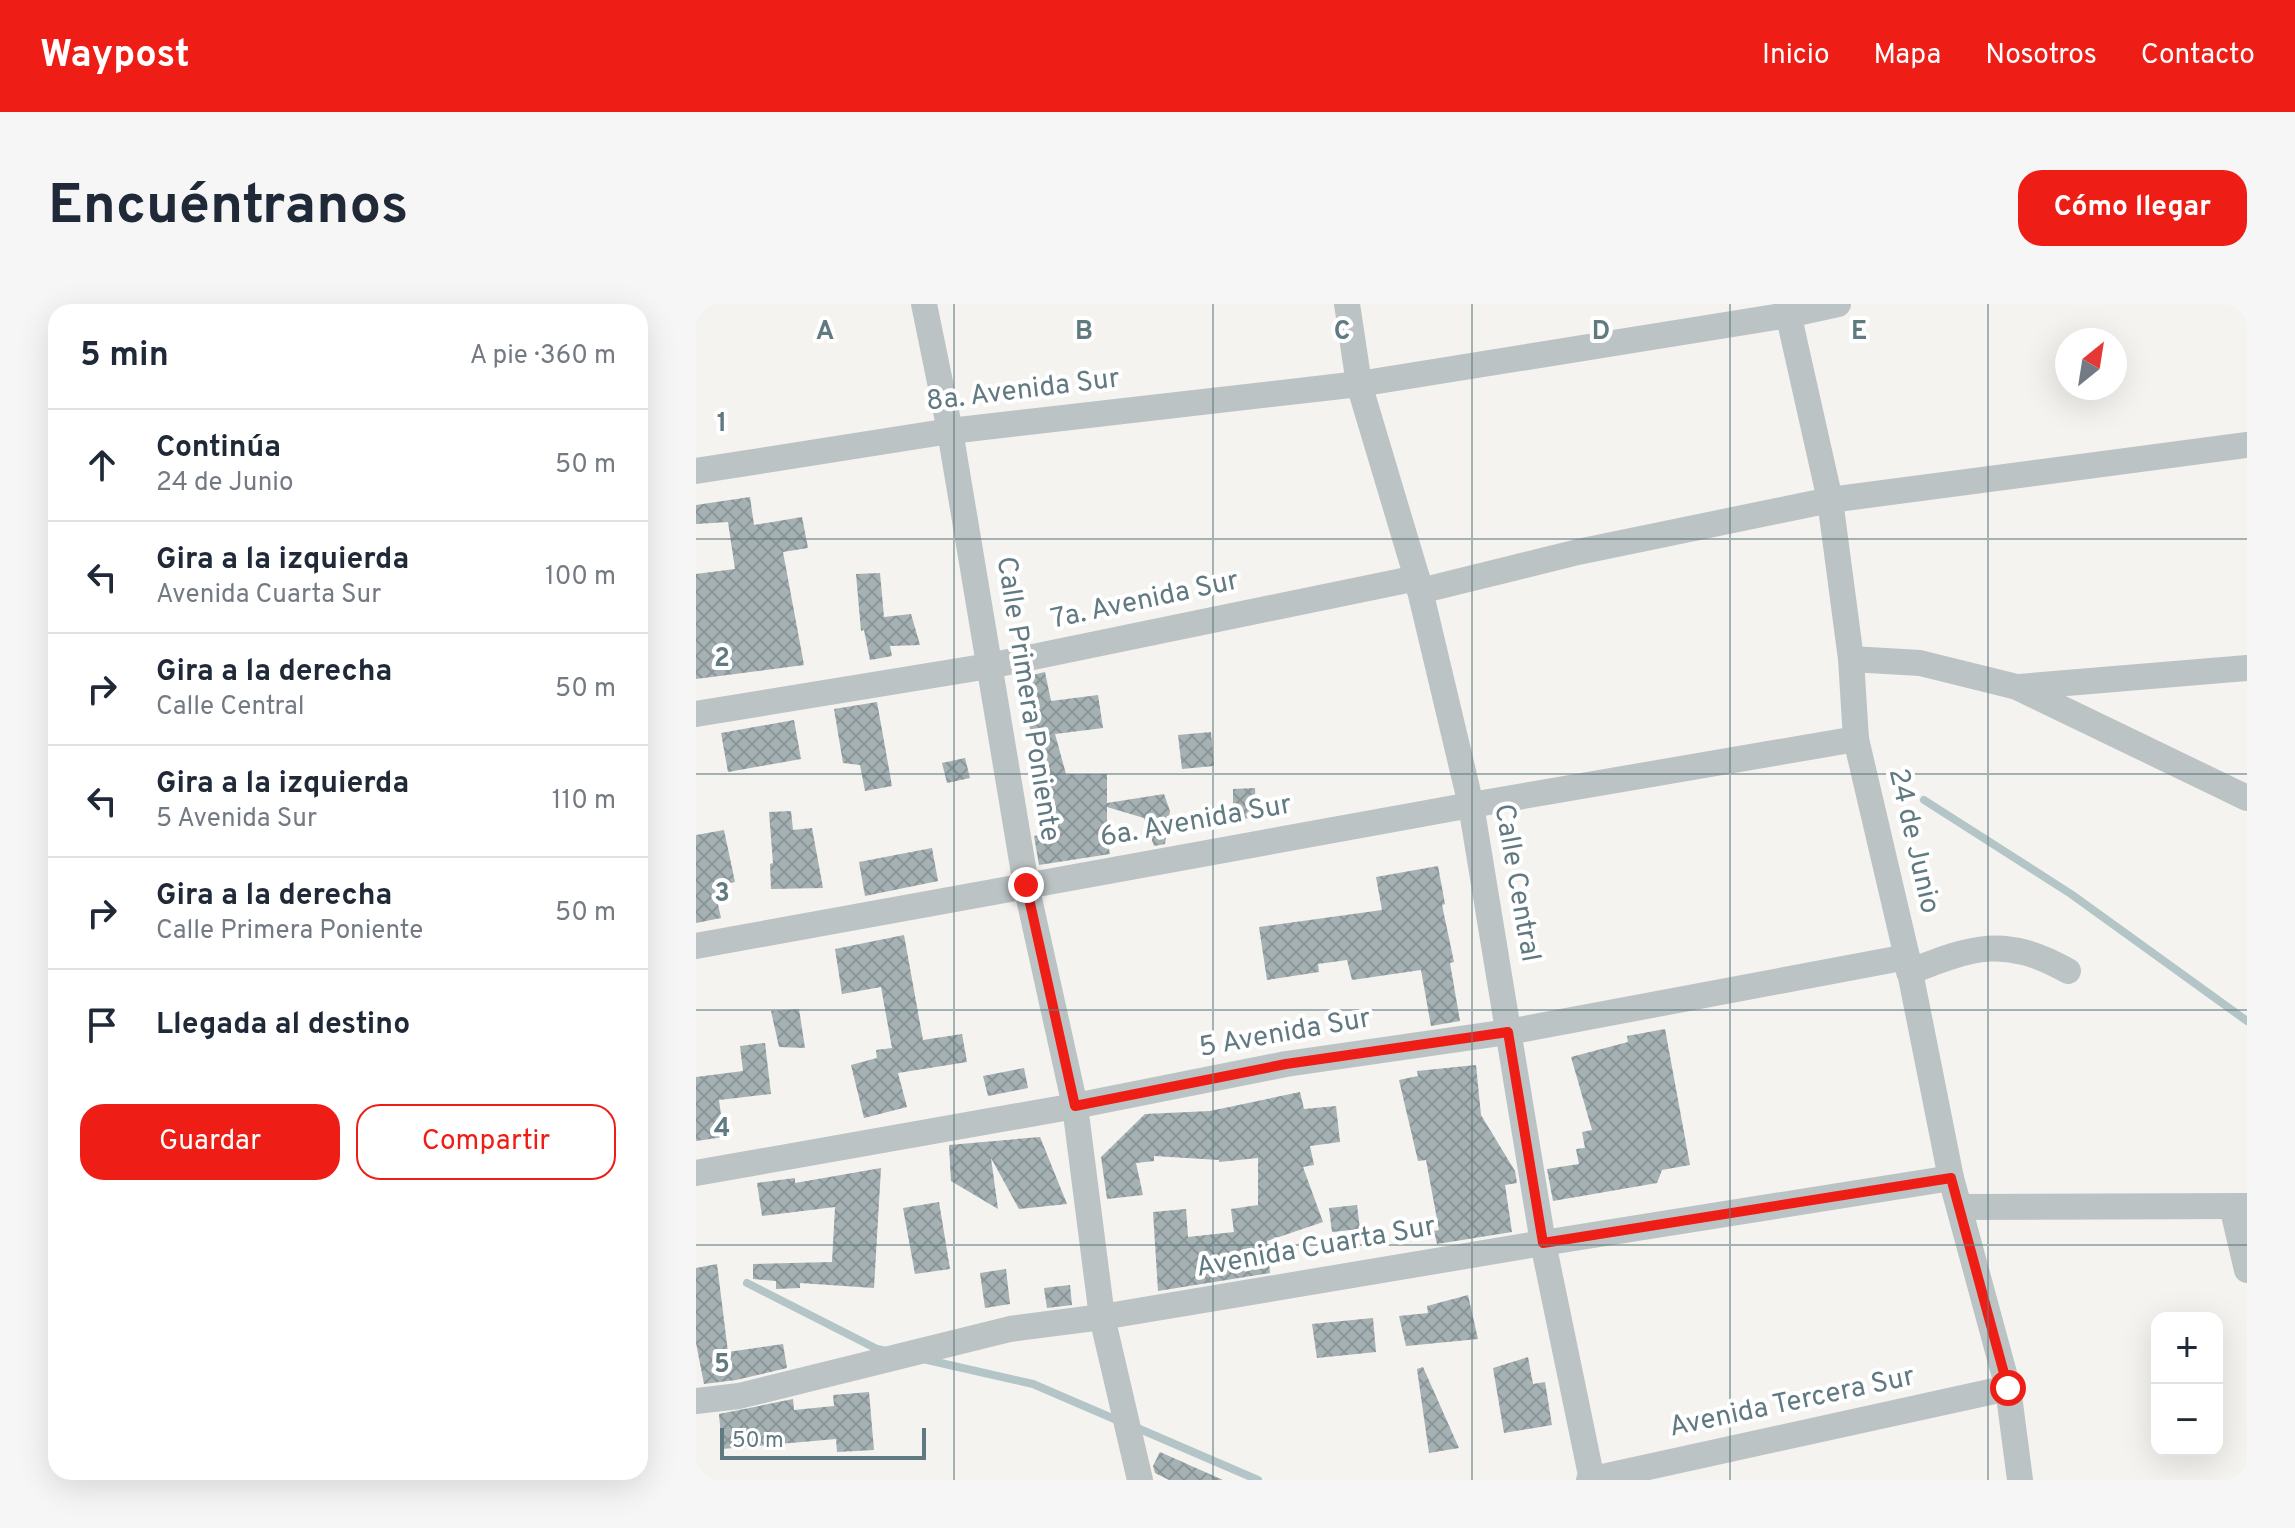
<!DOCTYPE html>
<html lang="es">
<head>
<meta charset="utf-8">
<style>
	body { margin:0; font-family:Overpass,sans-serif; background:#f6f6f7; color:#1f2937 }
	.controls { position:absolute; right:24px; bottom:24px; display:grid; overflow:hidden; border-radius:16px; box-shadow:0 8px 32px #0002 }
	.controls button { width:72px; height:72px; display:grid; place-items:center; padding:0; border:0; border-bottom:2px solid #e0e1e3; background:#fff; color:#1f2937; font:40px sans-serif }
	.compass { position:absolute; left:1359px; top:24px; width:72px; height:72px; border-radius:50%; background:#fff; box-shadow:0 8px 32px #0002; rotate:30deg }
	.scale { position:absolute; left:24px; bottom:20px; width:206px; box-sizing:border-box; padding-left:8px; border:4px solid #617a82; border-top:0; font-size:22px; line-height:28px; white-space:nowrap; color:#617a82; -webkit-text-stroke:6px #fff; paint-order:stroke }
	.stop { position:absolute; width:24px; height:24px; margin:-18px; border:6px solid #ee1e16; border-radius:50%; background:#fff }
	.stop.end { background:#ee1e16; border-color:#fff; box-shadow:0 2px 8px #0008 }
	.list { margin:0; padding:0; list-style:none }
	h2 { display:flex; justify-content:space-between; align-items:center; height:104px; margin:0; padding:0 32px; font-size:34px }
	h2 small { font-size:26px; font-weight:400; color:#747a83 }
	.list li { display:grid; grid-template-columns:52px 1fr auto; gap:24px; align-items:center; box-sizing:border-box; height:112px; padding:0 32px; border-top:2px solid #e0e1e3 }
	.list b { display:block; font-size:30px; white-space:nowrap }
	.list p { margin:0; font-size:26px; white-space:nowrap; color:#747a83 }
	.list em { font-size:26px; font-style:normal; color:#747a83 }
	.actions { display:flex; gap:16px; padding:24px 32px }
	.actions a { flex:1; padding:18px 0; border:2px solid #ee1e16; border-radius:24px; text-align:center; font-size:28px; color:#ee1e16 }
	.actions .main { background:#ee1e16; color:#fff }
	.icon { flex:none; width:44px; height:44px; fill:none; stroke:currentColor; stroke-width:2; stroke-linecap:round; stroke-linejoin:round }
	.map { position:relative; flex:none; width:1551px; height:1176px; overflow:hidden; border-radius:24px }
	header { display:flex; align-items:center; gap:48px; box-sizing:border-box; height:112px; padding:0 40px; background:#ee1e16; color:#fff }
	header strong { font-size:38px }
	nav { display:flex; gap:44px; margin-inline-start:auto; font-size:28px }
	.intro { display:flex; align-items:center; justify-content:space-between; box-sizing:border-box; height:192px; padding:0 48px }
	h1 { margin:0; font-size:56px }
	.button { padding:20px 36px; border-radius:24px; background:#ee1e16; color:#fff; font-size:28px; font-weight:700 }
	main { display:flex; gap:48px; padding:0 48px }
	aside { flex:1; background:#fff; border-radius:24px; box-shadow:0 8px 32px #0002 }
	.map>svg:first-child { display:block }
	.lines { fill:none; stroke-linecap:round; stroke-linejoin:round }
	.stream { stroke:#b3c5c6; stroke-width:8 }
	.building { fill:url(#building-cross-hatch) }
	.street { stroke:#bcc3c5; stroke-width:26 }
	.route { stroke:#ee1e16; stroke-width:10 }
	.grid { fill:none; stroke:#617a82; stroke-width:2; stroke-opacity:0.55 }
	.labels { text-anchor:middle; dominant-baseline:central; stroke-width:8; stroke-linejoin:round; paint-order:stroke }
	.street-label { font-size:28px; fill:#617a82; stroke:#fff }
	.grid-label { font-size:26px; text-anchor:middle; font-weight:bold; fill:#617a82; stroke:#fff; stroke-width:8; stroke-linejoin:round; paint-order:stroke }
</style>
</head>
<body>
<header>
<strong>Waypost</strong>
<nav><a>Inicio</a><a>Mapa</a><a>Nosotros</a><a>Contacto</a></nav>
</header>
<div class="intro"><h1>Encuéntranos</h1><a class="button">Cómo llegar</a></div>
<main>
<aside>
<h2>5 min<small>A pie · 360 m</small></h2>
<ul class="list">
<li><svg class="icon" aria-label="ahead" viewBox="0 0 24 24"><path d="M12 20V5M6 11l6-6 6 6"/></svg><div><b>Continúa</b><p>24 de Junio</p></div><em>50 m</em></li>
<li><svg class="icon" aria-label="left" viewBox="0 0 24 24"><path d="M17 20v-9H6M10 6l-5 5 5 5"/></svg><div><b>Gira a la izquierda</b><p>Avenida Cuarta Sur</p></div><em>100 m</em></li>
<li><svg class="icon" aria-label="right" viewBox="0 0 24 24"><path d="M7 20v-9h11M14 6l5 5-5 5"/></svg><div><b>Gira a la derecha</b><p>Calle Central</p></div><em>50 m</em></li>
<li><svg class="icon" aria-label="left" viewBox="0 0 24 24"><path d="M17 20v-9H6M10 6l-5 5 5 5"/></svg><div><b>Gira a la izquierda</b><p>5 Avenida Sur</p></div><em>110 m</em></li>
<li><svg class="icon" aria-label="right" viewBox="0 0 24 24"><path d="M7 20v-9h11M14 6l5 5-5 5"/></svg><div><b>Gira a la derecha</b><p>Calle Primera Poniente</p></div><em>50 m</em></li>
<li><svg class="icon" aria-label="arrive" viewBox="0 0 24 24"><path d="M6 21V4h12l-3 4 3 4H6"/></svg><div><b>Llegada al destino</b></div></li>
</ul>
<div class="actions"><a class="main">Guardar</a><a>Compartir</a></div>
</aside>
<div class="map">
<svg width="1551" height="1176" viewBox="0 0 1551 1176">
	<defs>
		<pattern id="building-cross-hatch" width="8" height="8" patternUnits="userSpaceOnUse" patternTransform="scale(2)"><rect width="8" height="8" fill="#a5b1b3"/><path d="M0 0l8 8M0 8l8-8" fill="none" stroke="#8a9597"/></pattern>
	</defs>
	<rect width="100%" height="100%" fill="#f4f3ef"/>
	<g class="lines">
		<g class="stream">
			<path d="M1228,496L1375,590L1551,717"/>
			<path d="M51,979L181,1045L190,1047"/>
			<path d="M227,1055L337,1080L423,1117"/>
			<path d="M439,1123L562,1176"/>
		</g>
	</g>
	<g class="building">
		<path d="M54,193L58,221L106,213L112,244L87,248L108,361L0,375V270L39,265L32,218L0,220V201Z"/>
		<path d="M184,269L188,313L215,310L224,341L194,342L196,352L174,356L168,326L165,327L160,270Z"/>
		<path d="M349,368L355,397L402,391L407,424L359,430L370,470H411V499L468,490L474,507L469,540L458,542L448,514L411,503V535L414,550L343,561L338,532L357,528L341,472L336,434L323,374Z"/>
		<path d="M181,398L196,482L169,487L164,461L147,459L138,405Z"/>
		<path d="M98,416L105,455L32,468L25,429Z"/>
		<path d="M515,428L518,462L486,465L482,431Z"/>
		<path d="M269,454L274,474L251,479L246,459Z"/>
		<path d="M559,484L560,514L537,515V485Z"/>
		<path d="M95,507L97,526L116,524L127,584L75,585L74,560L77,559L73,508Z"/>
		<path d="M28,526L39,578L18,582L25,614L0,619V531Z"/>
		<path d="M236,544L242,577L169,592L163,558Z"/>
		<path d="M742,562L749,600L746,601L758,658L754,659L764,717L735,722L725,666L656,676L651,656L622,660L623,668L571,676L563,623L686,606L680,573Z"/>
		<path d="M208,631L227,736L266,730L271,758L202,769L211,803L168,814L155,761L181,754L180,746L196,744L185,683L146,690L139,645Z"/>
		<path d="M103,705L109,744L83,743L75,707Z"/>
		<path d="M969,725L994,861L966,866L961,879L857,897L851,865L883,860L880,845L889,844L886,828L896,826L875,753L932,738L931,732Z"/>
		<path d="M69,739L75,790L23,796L28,833L0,837V773L47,767L44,742Z"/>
		<path d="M780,761L785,811L819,867L821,879L809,881L816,928L741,940L738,927L743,926L730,856L722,857L703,776L722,772L721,767Z"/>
		<path d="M328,764L332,784L292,792L287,772Z"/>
		<path d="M604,788L608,805L640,802L644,838L614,842L618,861L607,863L627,918L571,937L574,969L462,987L457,908L490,905L492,933L538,928L535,905L562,901V854L523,858V856L458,852V857L440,859L447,891L411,895L405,853L449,810L514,807Z"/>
		<path d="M344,833L371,900L323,905L295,854L302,905L255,877L253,841Z"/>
		<path d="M185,864L178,984L104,979V984L80,985V977L57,975V960L136,958L139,903L66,912L61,879L99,874V879Z"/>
		<path d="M243,898L254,965L219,970L207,904Z"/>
		<path d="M661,901L664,925L636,928L633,904Z"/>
		<path d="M21,960L32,1048L87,1040L91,1064L40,1076L8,1080L0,1039V964Z"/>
		<path d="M310,965L314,1000L289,1004L284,969Z"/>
		<path d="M374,981L376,1001L351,1004L348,984Z"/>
		<path d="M772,991L782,1035L710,1042L703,1012L732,1009L731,1002Z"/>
		<path d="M677,1014L680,1048L621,1054L616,1020Z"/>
		<path d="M832,1053L837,1080L849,1078L856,1121L808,1129L797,1064Z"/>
		<path d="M727,1063L763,1144L733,1149L721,1065Z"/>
		<path d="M173,1088L178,1146L141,1148L140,1135L26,1145L23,1110L97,1095L98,1106L138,1102L137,1091Z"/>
		<path d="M464,1148L527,1176H473L459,1169L457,1162Z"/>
	</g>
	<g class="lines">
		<g class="street">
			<path d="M228,0L254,127L330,581L379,802L406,1013L444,1176"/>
			<path d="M651,0L663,80L721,274L775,501L847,939L896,1176"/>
			<path d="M1090,0L1134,196L1155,355L1160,435L1211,653L1255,874L1312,1084L1324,1176"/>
			<path d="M0,167L254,127L663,80L1092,11L1142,0"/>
			<path d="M724,287L882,248L1134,196L1551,141"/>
			<path d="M1155,355L1224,359L1321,383L1551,494"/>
			<path d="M1323,383L1551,364"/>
			<path d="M0,410L293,362L721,274"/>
			<path d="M0,642L775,501L1160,435"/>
			<path d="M1213,668C1277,643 1308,631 1372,667"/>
			<path d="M0,869L379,802L590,760L812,728L1211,653"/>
			<path d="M1536,902L1551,966"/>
			<path d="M1265,903L1551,902"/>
			<path d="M0,1097L43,1092L314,1025L406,1013L847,939L1255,874"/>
			<path d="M893,1176L1312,1084"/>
		</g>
	</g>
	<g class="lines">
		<path class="route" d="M330,581L379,802L590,760L812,728L847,939L1255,874L1312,1084"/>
	</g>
	<path class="grid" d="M258,0V1176M517,0V1176M776,0V1176M1034,0V1176M1292,0V1176M0,235H1551M0,470H1551M0,706H1551M0,941H1551"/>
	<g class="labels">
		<g class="street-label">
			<text transform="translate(327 87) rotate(-7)">8a. Avenida Sur</text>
			<text transform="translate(449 297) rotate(-12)">7a. Avenida Sur</text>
			<text transform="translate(331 395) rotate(81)">Calle Primera Poniente</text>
			<text transform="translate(500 518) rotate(-10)">6a. Avenida Sur</text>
			<text transform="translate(1217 537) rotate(77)">24 de Junio</text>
			<text transform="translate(820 579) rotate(80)">Calle Central</text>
			<text transform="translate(589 730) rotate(-10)">5 Avenida Sur</text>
			<text transform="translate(620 944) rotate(-10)">Avenida Cuarta Sur</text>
			<text transform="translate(1096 1099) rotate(-12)">Avenida Tercera Sur</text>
		</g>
	</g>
	<g class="grid-label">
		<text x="129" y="35">A</text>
		<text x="388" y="35">B</text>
		<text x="646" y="35">C</text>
		<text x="905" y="35">D</text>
		<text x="1163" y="35">E</text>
		<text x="26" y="127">1</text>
		<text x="26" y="362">2</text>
		<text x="26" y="597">3</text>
		<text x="26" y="832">4</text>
		<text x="26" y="1068">5</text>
	</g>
</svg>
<div class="controls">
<button>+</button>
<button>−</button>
</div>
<svg class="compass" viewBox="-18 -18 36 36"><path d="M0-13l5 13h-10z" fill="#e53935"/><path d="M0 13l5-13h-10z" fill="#747a83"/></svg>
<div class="scale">50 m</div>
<div class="stop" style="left:1312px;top:1084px"></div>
<div class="stop end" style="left:330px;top:581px"></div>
</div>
</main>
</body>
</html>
